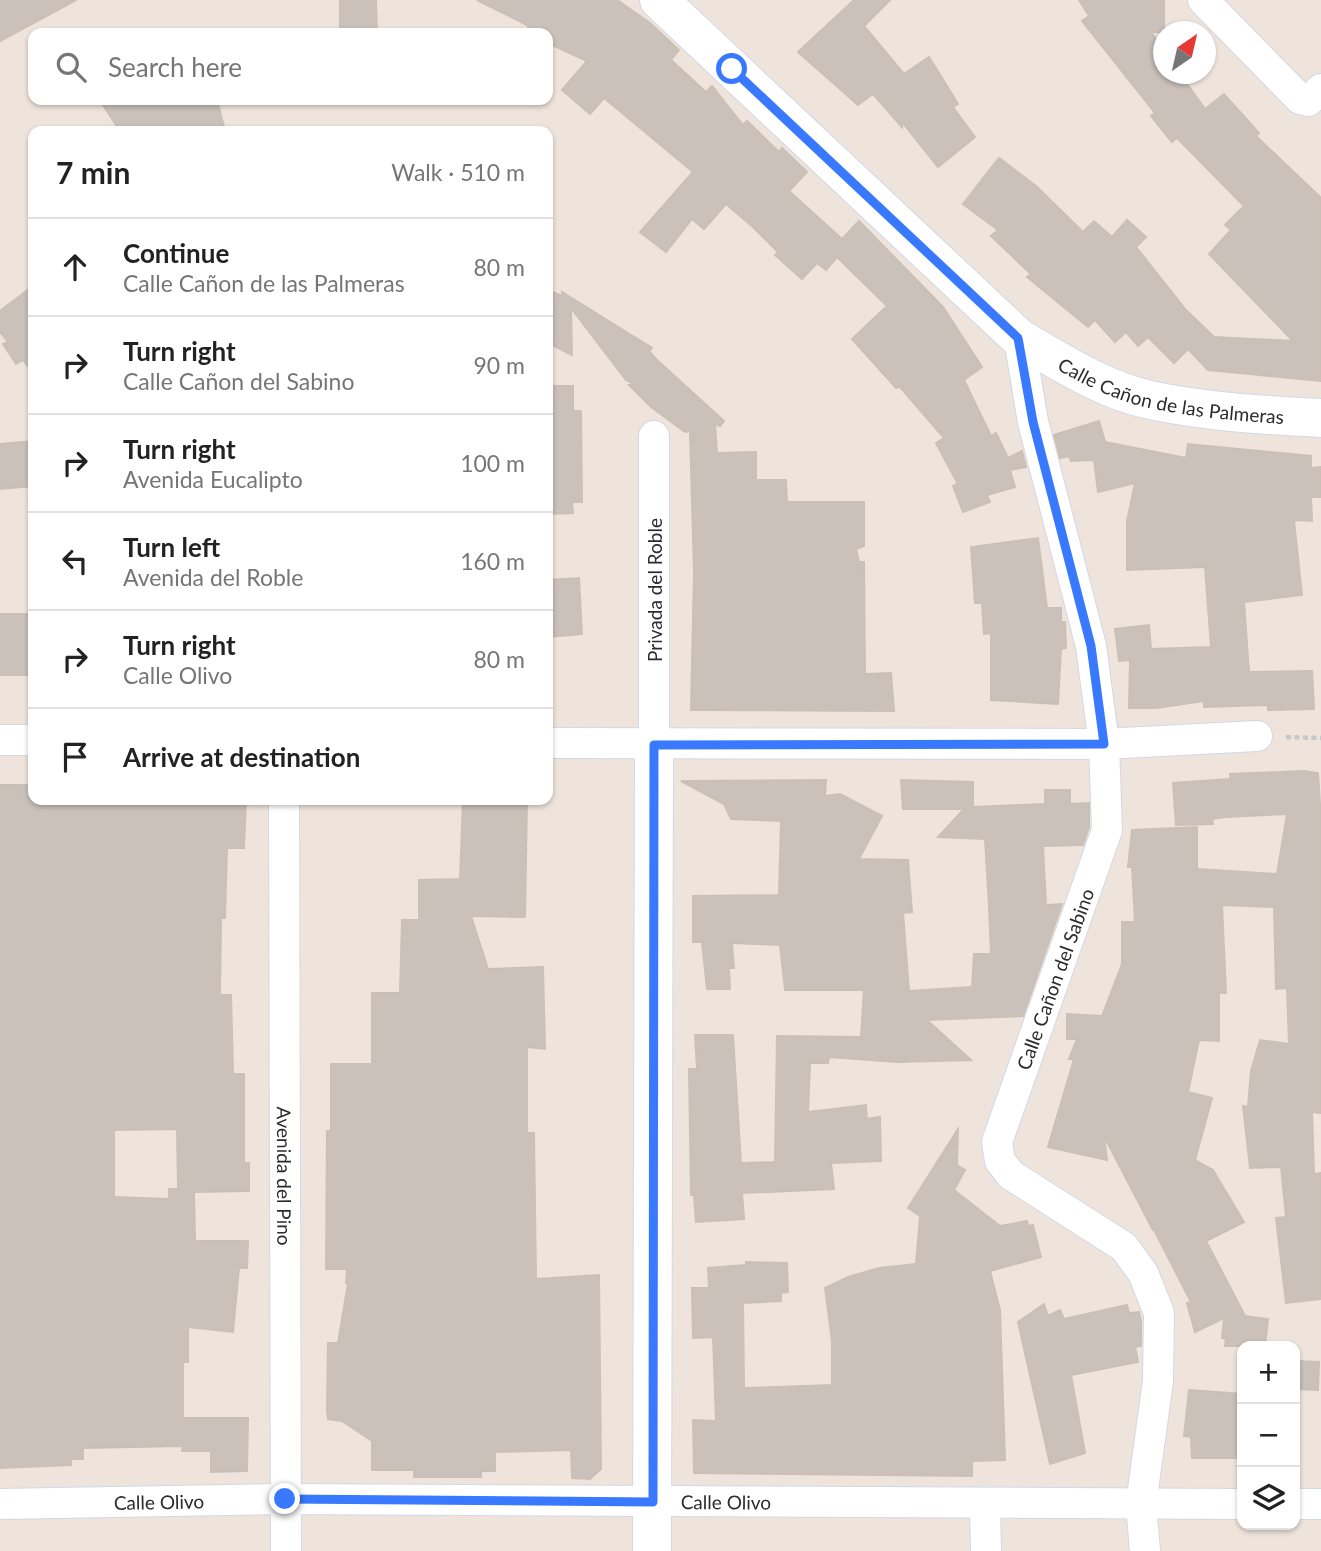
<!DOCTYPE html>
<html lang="en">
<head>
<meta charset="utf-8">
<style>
	body { margin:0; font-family:Lato,sans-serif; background:#f6f6f6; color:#222 }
	.controls { position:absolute; right:21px; bottom:21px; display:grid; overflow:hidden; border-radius:14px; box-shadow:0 2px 5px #0004 }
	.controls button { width:63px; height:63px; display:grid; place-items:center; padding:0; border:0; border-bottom:2px solid #e0e0e0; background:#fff; color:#222; font:35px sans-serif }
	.compass { position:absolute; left:1153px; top:21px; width:63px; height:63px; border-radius:50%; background:#fff; box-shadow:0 2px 5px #0004; rotate:34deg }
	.stop { position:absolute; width:21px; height:21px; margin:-16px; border:5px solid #3879ff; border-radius:50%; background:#fff }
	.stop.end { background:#3879ff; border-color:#fff; box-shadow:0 2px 7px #0008 }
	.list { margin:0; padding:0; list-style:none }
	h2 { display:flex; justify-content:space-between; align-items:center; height:91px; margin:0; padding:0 28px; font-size:30px }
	h2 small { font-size:23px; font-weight:400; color:#767676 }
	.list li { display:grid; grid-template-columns:46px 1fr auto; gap:21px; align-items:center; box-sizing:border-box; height:98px; padding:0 28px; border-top:2px solid #e0e0e0 }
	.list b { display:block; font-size:26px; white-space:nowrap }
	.list p { margin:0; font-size:23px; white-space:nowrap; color:#767676 }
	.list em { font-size:23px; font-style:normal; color:#767676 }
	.icon { flex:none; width:38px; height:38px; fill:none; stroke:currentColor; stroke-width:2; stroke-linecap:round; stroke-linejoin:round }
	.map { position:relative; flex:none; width:1321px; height:1551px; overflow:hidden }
	.search { position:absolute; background:#fff; box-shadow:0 2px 5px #0004; left:28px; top:28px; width:525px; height:77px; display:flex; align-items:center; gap:18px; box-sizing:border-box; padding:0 24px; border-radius:14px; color:#767676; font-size:26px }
	.panel { position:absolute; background:#fff; box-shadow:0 2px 5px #0004; left:28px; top:126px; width:525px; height:679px; border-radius:14px }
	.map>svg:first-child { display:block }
	.building { fill:#cac1bb; stroke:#cac0b5; stroke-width:2; fill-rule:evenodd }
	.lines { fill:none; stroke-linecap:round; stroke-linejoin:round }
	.minor-casing { stroke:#d1d8e6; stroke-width:32 }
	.tertiary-casing { stroke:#d1d8e6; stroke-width:40 }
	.secondary-casing { stroke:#d1d8e6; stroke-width:40 }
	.path { stroke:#c8c8c8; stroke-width:4.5; stroke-dasharray:5 3.5; stroke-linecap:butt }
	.minor { stroke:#fff; stroke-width:30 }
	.tertiary { stroke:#fff; stroke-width:38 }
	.secondary { stroke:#fff; stroke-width:38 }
	.route { stroke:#3879ff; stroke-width:9 }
	.labels { text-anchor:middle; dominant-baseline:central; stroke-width:5; stroke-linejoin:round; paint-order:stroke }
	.street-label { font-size:19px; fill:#2b2b2b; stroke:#fff }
</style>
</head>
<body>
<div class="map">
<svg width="1321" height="1551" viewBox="0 0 1321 1551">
	<rect width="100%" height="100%" fill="#efe4dc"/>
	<g class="building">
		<path d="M0,0H76L0,41Z"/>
		<path d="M340,0H376L377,33H340Z"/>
		<path d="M477,0H617L650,23L679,50L671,60L706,92L712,86L743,125L747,121L779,152L782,148L807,172L789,191L842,239L859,221L943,307L982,367L964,380L991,436L996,433L1008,458L1022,451L1026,467L1010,470L1015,487L987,495L990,502L963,512L953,486L958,484L936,443L944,438L900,387L896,388L852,339L887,306L837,257L826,270L817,263L802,279L775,255L778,252L753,227L726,204L704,229L692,219L666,252L640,232L693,172L604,98L590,114L562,90L587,61L548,43V33H525L529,26Z"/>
		<path d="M854,0H890L864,26L904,74L929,57L958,104L953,107L975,137L938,167L902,122V127L873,94L858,105L798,52Z"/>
		<path d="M1079,0H1164V32H1151L1164,50V74H1180L1205,109L1224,94L1259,133L1256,136L1321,198V381L1208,370L1188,349L1174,363L1148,337L1138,346L1126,332L1115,342L1095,320L1088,327L1027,277L1031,274L991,236L998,230L963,204L999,158L1036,186L1083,232L1094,221L1112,237L1127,220L1146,237L1136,247L1186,310L1214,337L1293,341L1209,254L1231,230L1225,225L1244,206L1177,138L1172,142L1151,116L1155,113L1082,21L1089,16Z"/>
		<path d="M101,102L218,104L225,131H120Z"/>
		<path d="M33,286V373L23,360L16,364L3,344L8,342L0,332V311Z"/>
		<path d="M548,290L562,296V292L652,348L649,351L656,359L724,421L720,426L715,424L717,453L756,452V480H786L787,502H864V546L856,549L859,562H864L865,674L891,673L894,711L691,710L694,572L690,431L685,432L651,407L629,385H635L626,380L571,308L572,355L548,343Z"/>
		<path d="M548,386H573V411H581L582,502H572L573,513L548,514Z"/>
		<path d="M1099,421L1105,442L1186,458L1188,444L1311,456V468L1321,467V497H1311L1312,521L1294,520L1302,595L1244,602L1249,672L1312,671L1314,709L1268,710V705L1204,707V701L1156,708H1129L1130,660L1119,661L1115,629L1149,625L1151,649L1211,647L1205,567L1127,570V521L1135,483L1098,492L1094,460L1071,461L1069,456L1060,458L1054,435Z"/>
		<path d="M33,441V486L0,489V444Z"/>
		<path d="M1038,538L1047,608H1061V622H1065L1066,648L1061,649L1058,704L991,700V633L984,634L982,603H975L971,547Z"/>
		<path d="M579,578L582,634L548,637V580Z"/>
		<path d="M0,614H30L29,675H0Z"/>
		<path d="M1304,771L1318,773L1321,820V1113L1312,1112L1314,1174L1321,1173V1299L1286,1303L1276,1218L1286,1217L1281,1167L1250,1168L1243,1106L1248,1107L1251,1071L1260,1040L1289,1044L1287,988L1276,989L1274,907L1222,905L1226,993H1219V1041L1199,1040L1188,1092L1212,1098L1195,1160L1213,1170L1244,1222L1206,1241L1245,1316L1268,1319L1265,1346H1225L1226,1339L1222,1338L1224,1318L1195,1332L1187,1303L1191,1302L1155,1232L1162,1228L1153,1230L1104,1136L1107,1160L1048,1147L1074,1059H1069L1077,1039H1067V1014L1102,1016L1122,964V922H1135L1132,867H1128L1132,830L1197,827V869L1277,874L1287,814L1225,817L1212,819L1213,824L1176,825L1173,783L1230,779V774Z"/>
		<path d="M826,780L825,796L840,794L882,816L859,859L908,860L912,912L903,913L909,991L972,987L974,954H991L989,906L985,839L938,837L964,809H903L901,780L973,782V807L1045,804V790H1070V804L1089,803V827L1083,845L1043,846L1046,905L1062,904L1023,1016L927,1020L971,1060L897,1062L829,1057L828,1063H810L808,1112L866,1105L867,1119L880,1117L881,1161L831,1163L834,1189L742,1193L744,1219L696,1222L694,1195H691L689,1069H697L695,1035H733L741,1163L775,1162L777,1036L861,1037L864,990H785L780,945L732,943L734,968H729L730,989H707L702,942H693V896L779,895L781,821L731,819L724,804L681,781Z"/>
		<path d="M0,785H33V800L41,801L246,800L244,848H227L225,918H221L220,995H231L233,1074H244V1163H249V1191L194,1192L195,1241H248L247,1268H239L233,1332L188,1327V1362H183V1418H248L247,1471L211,1472V1451H182L183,1446L83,1448V1459H71V1465L0,1468ZM177,1129L178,1189H169V1199L114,1197V1130Z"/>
		<path d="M463,800H527L525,917L471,916L488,969L543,967L545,1049L527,1047V1133H534L536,1279L599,1275L601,1469L590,1479L572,1478L571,1450L495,1452V1471H481V1477H414V1470H372V1441L342,1421L328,1419L327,1411L328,1343H338L348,1283H346L347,1269H326L327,1131H331V1064H372V993H400L402,920H419V880L460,879Z"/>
		<path d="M958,1129L957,1165L965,1170L954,1190L1000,1226L1027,1221L1028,1226L1033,1225L1041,1257L990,1271L1000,1310L1005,1460L972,1461V1476L694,1473L693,1420L716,1421L713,1337L693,1338L692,1288H709L708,1268L746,1265V1262L787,1263L788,1292L781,1293V1301L743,1303L744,1388L832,1385V1341L825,1288L848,1277L879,1268L916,1264L920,1216L908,1208Z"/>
		<path d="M1044,1304L1048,1316L1060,1310L1064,1319L1127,1305L1129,1313L1139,1312L1141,1322V1346L1135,1347L1138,1362L1071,1375L1085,1453L1050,1464L1018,1322Z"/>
		<path d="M1295,1361L1319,1362L1318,1390L1295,1389Z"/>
		<path d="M1189,1390L1242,1394V1458H1192L1191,1437L1184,1436Z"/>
	</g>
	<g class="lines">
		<defs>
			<g id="minor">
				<path d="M1203,0L1300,99L1308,101L1321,89"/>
				<path d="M1019,338L1033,422L1091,646L1104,744L1107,830L997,1142L1000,1161L1011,1175L1124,1247L1143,1273L1159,1313L1158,1381L1141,1504L1145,1551"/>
				<path d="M654,436V745"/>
				<path d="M0,740H33"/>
				<path d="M548,743L1104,744L1257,736"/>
				<path id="s1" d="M284,800L286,1551"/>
				<path id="s2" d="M0,1504L285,1499L1242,1504"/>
				<path d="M1295,1504H1321"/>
				<path d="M985,1505L986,1551"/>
			</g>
			<path id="tertiary" d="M652,1551L654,745"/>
			<g id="secondary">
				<path id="s3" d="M659,0L1019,338C1059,361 1103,390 1150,400C1206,412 1264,415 1321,418"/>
			</g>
		</defs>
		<use href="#minor" class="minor-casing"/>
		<use href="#tertiary" class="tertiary-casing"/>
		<use href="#secondary" class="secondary-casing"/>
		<path class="path" d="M1286,737L1321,738"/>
		<use href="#minor" class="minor"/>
		<use href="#tertiary" class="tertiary"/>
		<use href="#secondary" class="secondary"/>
	</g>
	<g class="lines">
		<path class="route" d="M285,1499L653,1502L654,745L1104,744L1091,646L1033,422L1018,338L732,69"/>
	</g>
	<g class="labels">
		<g class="street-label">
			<text stroke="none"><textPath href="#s3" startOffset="658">Calle Cañon de las Palmeras</textPath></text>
			<text transform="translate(654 590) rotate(-90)">Privada del Roble</text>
			<text transform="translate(1055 979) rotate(-70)">Calle Cañon del Sabino</text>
			<text stroke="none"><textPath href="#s1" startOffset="376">Avenida del Pino</textPath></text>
			<text stroke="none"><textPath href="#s2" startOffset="159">Calle Olivo</textPath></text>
			<text stroke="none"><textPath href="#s2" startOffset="726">Calle Olivo</textPath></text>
		</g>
	</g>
</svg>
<div class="controls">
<button>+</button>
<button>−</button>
<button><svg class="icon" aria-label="layers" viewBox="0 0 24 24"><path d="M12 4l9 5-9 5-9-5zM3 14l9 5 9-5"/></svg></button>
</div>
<svg class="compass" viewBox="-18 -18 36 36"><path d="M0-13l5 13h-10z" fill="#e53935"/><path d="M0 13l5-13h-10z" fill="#767676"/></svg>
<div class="stop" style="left:732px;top:69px"></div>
<div class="stop end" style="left:285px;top:1499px"></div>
<div class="search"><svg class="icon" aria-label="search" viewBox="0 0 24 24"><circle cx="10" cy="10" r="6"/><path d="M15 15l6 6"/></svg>Search here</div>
<section class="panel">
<h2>7 min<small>Walk · 510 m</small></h2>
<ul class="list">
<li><svg class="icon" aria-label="ahead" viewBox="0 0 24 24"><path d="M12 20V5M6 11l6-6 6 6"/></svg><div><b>Continue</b><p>Calle Cañon de las Palmeras</p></div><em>80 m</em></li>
<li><svg class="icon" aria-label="right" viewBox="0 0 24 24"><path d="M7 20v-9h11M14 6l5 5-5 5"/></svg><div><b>Turn right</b><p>Calle Cañon del Sabino</p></div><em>90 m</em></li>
<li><svg class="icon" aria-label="right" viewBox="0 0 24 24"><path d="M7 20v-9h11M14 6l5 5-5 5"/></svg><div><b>Turn right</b><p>Avenida Eucalipto</p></div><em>100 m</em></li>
<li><svg class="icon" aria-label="left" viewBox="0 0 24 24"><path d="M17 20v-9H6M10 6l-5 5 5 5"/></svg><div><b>Turn left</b><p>Avenida del Roble</p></div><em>160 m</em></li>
<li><svg class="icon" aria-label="right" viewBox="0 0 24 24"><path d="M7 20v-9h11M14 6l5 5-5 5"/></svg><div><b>Turn right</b><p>Calle Olivo</p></div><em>80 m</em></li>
<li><svg class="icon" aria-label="arrive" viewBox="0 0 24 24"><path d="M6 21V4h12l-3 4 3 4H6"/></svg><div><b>Arrive at destination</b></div></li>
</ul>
</section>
</div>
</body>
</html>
